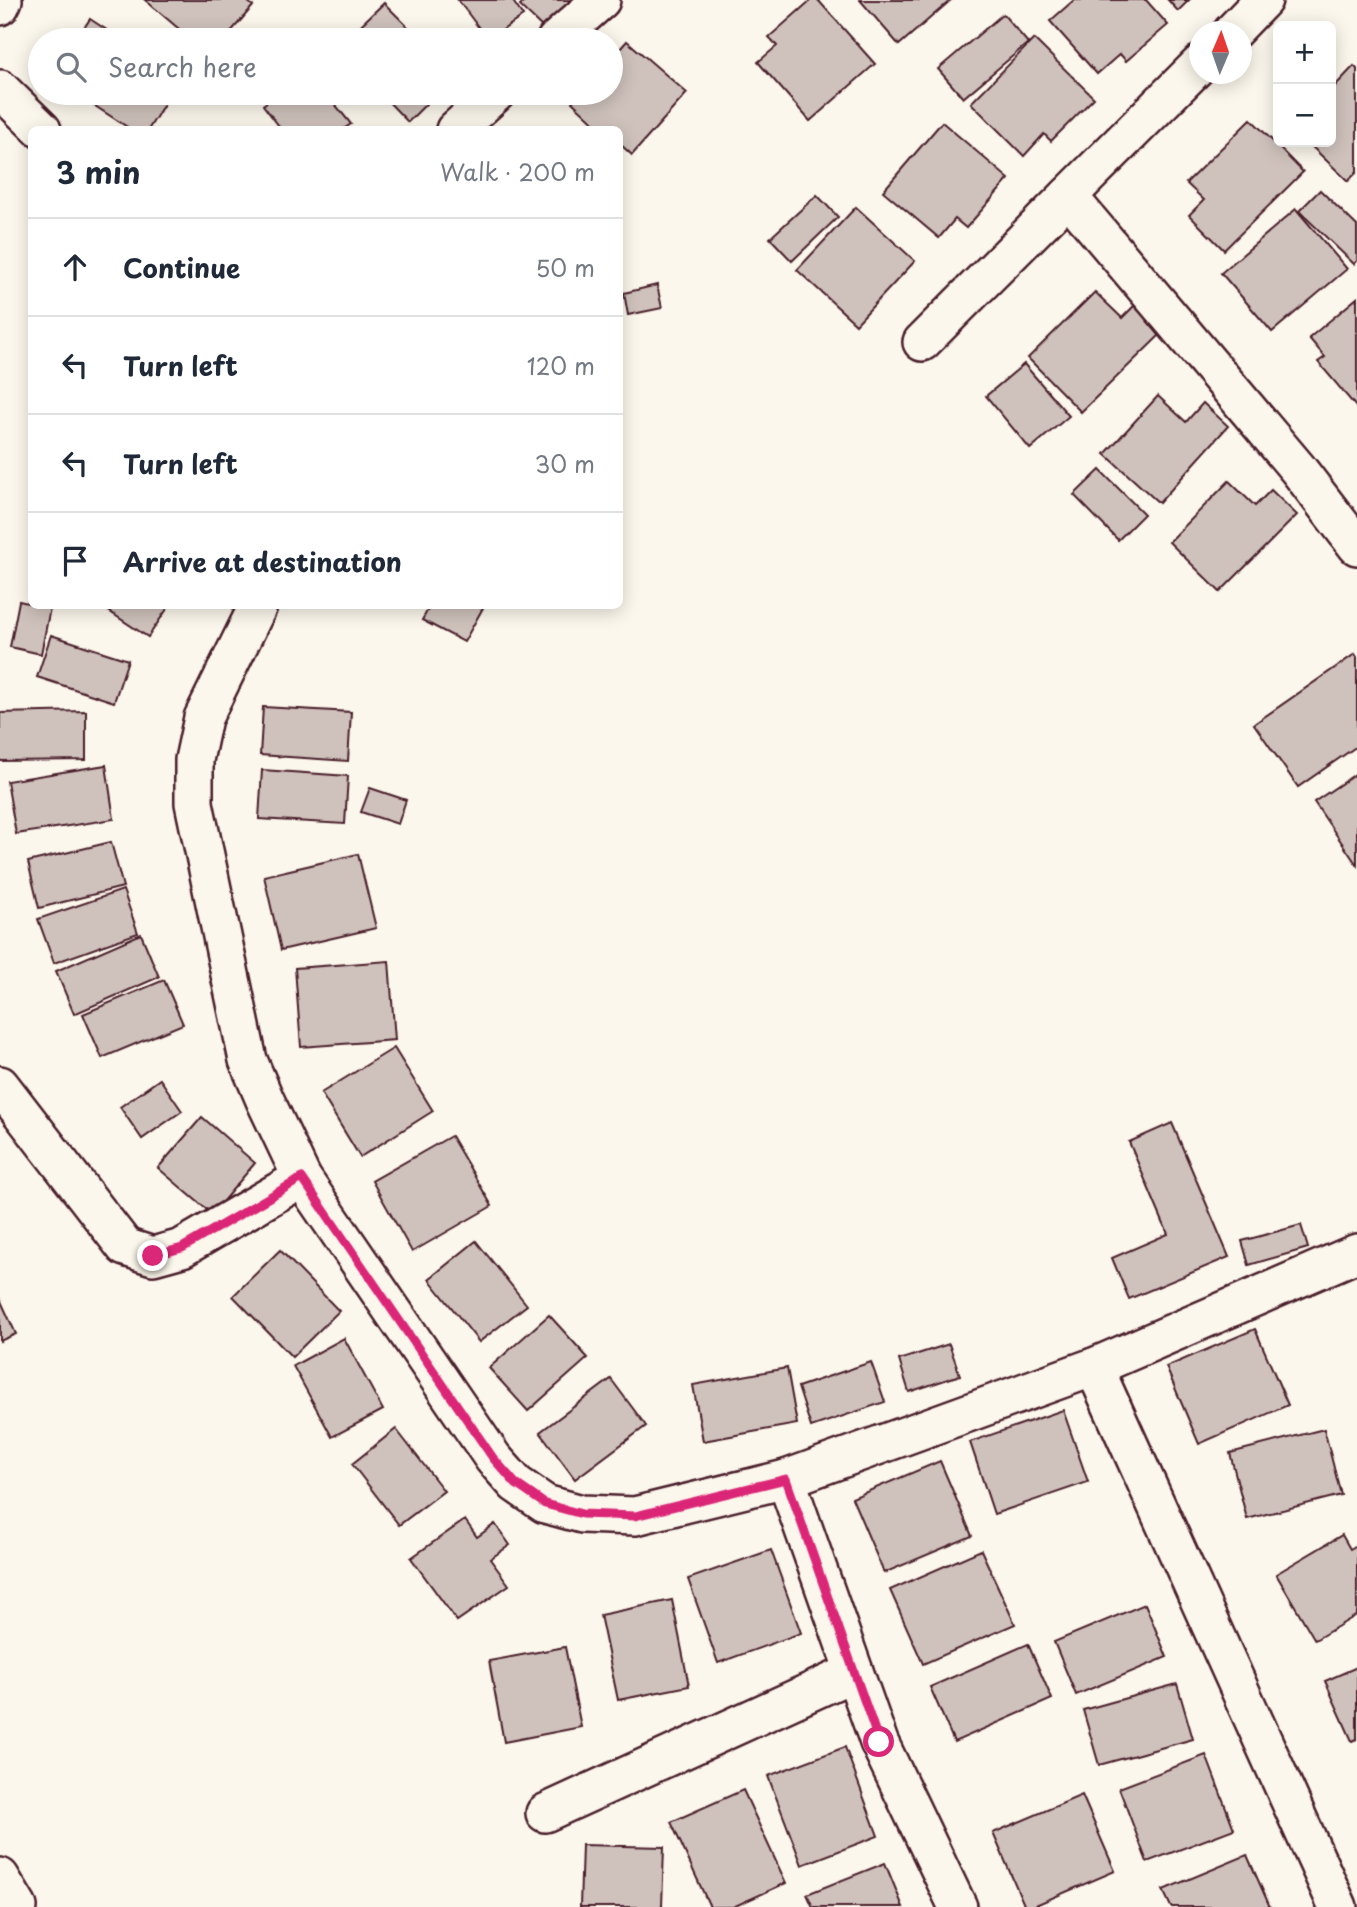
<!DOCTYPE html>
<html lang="en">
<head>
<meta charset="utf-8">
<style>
	body { margin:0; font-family:"Playpen Sans",sans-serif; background:#f2f2f3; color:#1f2937 }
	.controls { position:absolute; right:21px; top:21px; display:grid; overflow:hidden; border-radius:10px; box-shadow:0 4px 18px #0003 }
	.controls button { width:63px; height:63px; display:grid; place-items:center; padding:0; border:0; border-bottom:2px solid #e0e1e3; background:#fff; color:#1f2937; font:35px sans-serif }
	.compass { position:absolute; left:1189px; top:21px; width:63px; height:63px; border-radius:50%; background:#fff; box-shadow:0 4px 18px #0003; rotate:2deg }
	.stop { position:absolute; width:21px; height:21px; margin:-16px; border:5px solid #db2777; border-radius:50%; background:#fff }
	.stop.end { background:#db2777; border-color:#fff; box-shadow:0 2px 7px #0008 }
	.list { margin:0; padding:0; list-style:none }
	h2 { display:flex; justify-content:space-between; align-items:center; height:91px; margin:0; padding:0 28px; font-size:30px }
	h2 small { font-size:23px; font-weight:400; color:#747a83 }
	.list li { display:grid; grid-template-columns:46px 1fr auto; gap:21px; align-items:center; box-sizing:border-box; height:98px; padding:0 28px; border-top:2px solid #e0e1e3 }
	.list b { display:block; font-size:26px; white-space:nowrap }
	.list em { font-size:23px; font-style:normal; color:#747a83 }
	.icon { flex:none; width:38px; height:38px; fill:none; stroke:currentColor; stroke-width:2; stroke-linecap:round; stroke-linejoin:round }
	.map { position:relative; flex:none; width:1357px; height:1907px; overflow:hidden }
	.search { position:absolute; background:#fff; box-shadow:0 4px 18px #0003; left:28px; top:28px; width:595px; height:77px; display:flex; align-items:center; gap:18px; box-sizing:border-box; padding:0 24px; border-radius:38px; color:#747a83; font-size:26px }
	.panel { position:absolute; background:#fff; box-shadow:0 4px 18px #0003; left:28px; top:126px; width:595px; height:483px; border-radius:10px }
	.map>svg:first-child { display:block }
	.building { fill:#cfc2bc; stroke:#4a1f2b; stroke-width:2 }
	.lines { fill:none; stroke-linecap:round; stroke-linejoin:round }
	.street-casing { stroke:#4a1f2b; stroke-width:42 }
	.street { stroke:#fbf7ec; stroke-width:37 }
	.route { stroke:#db2777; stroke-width:9 }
</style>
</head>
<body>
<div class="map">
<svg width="1357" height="1907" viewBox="0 0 1357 1907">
	<rect width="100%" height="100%" fill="#fbf7ec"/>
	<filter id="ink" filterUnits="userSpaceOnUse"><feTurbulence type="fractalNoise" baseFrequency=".0143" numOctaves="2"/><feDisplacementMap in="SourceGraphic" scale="14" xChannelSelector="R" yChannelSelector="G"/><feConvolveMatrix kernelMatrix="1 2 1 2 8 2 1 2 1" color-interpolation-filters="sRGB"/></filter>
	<g filter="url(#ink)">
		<g class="building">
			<path d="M145,0H246L253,6L224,40H192Z"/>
			<path d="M458,0H512L523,16L488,40Z"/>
			<path d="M525,0H574L546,31L520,6Z"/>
			<path d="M811,0H818L875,64L810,121L758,62L777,46L769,37Z"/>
			<path d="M860,0H951L899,45Z"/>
			<path d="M1074,0H1146L1168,25L1126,61L1120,54L1097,74L1050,21Z"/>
			<path d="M1168,0H1189L1178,11Z"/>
			<path d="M384,3L421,40H345Z"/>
			<path d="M1003,14L1028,43L963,98L938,69Z"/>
			<path d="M90,19L122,40H76Z"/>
			<path d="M1034,39L1094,98L1051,141L1044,134L1024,156L971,103Z"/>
			<path d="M627,41L687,93L632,155L620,144V130H602L572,102L580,93H611V59Z"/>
			<path d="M1354,66L1357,69V172L1348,181L1307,142H1331V82L1335,86Z"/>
			<path d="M75,93H171L148,130H132Z"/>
			<path d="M279,93H326L351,124L342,130H282L263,105Z"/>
			<path d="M380,93H437L408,122Z"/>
			<path d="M1251,119L1303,172L1224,250L1189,215L1204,200L1186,183Z"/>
			<path d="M942,122L1009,179L966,228L955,219L939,238L883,191Z"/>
			<path d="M1320,190L1357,226V261L1354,264L1299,211Z"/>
			<path d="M817,195L838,217L792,261L770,238Z"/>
			<path d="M856,207L915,261L856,324L797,270Z"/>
			<path d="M1296,209L1347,269L1272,332L1221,273Z"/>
			<path d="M657,285L662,308L628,315L624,293Z"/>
			<path d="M1095,292L1122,318L1134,306L1162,333L1081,412L1028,358Z"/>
			<path d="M1357,298V408L1318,362L1325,357L1309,338Z"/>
			<path d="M1024,364L1069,416L1030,449L986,396Z"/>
			<path d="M1158,396L1186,422L1203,403L1228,426L1159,503L1105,454Z"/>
			<path d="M1100,470L1144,514L1118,540L1074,495Z"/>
			<path d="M1229,481L1255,506L1271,490L1297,515L1220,592L1169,542Z"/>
			<path d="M19,601L50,608L41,654L10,647Z"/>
			<path d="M101,606H169L148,637Z"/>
			<path d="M430,606H484L464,642L422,620Z"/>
			<path d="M51,635L128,660L114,702L37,677Z"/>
			<path d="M1355,654L1357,657V746L1298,787L1254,724Z"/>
			<path d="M263,707L351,712L348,761L260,755Z"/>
			<path d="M86,711V760L0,761V713Z"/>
			<path d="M106,765L114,819L16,834L7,781Z"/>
			<path d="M262,770L348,776L345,824L259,819Z"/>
			<path d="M1357,773V865L1314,802Z"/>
			<path d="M370,788L406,800L398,824L361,812Z"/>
			<path d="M111,842L123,887L39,908L28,862Z"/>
			<path d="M358,854L376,928L281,950L264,876Z"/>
			<path d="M123,890L138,933L54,963L38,919Z"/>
			<path d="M141,934L159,977L74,1014L56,971Z"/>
			<path d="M389,961L395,1040L301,1047L295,968Z"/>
			<path d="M164,980L183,1024L102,1058L83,1014Z"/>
			<path d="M394,1048L433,1111L360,1157L321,1093Z"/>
			<path d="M160,1079L182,1111L142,1139L120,1107Z"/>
			<path d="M202,1117L255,1163L212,1214L158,1168Z"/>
			<path d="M1172,1123L1229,1257L1129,1299L1112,1258L1168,1234L1129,1142Z"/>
			<path d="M451,1136L492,1206L412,1252L372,1181Z"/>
			<path d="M1301,1225L1308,1248L1249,1265L1242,1241Z"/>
			<path d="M476,1241L527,1305L479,1342L429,1279Z"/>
			<path d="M280,1250L339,1311L292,1357L233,1296Z"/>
			<path d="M0,1299L16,1334L0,1341Z"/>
			<path d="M549,1315L588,1358L528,1411L489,1368Z"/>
			<path d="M1255,1329L1288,1405L1199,1444L1166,1367Z"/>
			<path d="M344,1338L383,1410L332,1437L293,1366Z"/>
			<path d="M949,1344L960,1375L909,1392L899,1360Z"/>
			<path d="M871,1362L885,1402L811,1427L798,1387Z"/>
			<path d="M787,1368L797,1424L703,1441L693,1385Z"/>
			<path d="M611,1379L646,1426L575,1479L540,1432Z"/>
			<path d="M1063,1410L1088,1482L994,1514L970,1442Z"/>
			<path d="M396,1429L444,1491L399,1525L352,1464Z"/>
			<path d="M1324,1429L1341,1495L1247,1519L1230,1453Z"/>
			<path d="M940,1461L972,1536L884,1573L852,1498Z"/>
			<path d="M465,1520L477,1537L495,1524L510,1545L490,1559L509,1585L457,1621L411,1558Z"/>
			<path d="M1342,1535L1350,1549L1357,1545V1615L1315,1640L1276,1574Z"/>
			<path d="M771,1550L801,1633L718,1663L688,1579Z"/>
			<path d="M981,1550L1015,1624L923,1664L890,1590Z"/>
			<path d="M672,1600L689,1686L618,1700L600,1615Z"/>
			<path d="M1145,1604L1167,1657L1076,1695L1054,1642Z"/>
			<path d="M1028,1644L1052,1699L954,1742L930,1687Z"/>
			<path d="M565,1647L581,1727L504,1742L489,1661Z"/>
			<path d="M1357,1667V1739L1352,1741L1325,1681Z"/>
			<path d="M1177,1684L1193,1739L1099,1765L1083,1710Z"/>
			<path d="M845,1747L878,1836L802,1865L768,1776Z"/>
			<path d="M1206,1755L1234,1829L1147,1862L1119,1788Z"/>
			<path d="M743,1790L786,1883L733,1907H710L671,1822Z"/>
			<path d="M1082,1795L1115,1871L1031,1907H1025L993,1833Z"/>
			<path d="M582,1845L664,1847L662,1907H580Z"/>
			<path d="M1247,1855L1270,1907H1171L1163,1890Z"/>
			<path d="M885,1863L903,1907H813L807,1894Z"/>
		</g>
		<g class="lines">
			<defs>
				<g id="street">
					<path d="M0,6L3,0"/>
					<path d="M1232,32L1263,0"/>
					<path d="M556,40L601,0"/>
					<path d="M0,89L42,130"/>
					<path d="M455,130L496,93"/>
					<path d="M1068,196L1298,469L1357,546"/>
					<path d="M922,342L1200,64"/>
					<path d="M258,606L203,718L194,760V803L248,1060L265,1100L302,1178L493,1458L516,1484L545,1504L582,1514L635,1516L786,1479L1094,1367L1357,1253"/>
					<path d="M0,1085L125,1247L153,1256L182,1248L302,1178"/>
					<path d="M1094,1367L1338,1907"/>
					<path d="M786,1479L879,1742L958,1907"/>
					<path d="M545,1813L854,1672"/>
					<path d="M0,1877L18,1907"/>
				</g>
			</defs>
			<use href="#street" class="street-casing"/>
			<use href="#street" class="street"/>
		</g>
	</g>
	<g class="lines" filter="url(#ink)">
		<path class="route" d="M153,1256L182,1248L302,1178L493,1458L516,1484L545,1504L582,1514L635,1516L786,1479L879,1742"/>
	</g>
</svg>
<div class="controls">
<button>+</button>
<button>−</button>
</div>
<svg class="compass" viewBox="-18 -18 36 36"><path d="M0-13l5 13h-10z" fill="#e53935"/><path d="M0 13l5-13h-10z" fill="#747a83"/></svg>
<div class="stop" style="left:879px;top:1742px"></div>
<div class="stop end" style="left:153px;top:1256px"></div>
<div class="search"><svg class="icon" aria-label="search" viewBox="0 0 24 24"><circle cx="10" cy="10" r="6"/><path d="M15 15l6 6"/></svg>Search here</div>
<section class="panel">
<h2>3 min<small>Walk · 200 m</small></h2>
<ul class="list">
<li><svg class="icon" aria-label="ahead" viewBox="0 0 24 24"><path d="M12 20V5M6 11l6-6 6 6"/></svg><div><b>Continue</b></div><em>50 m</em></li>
<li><svg class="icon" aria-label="left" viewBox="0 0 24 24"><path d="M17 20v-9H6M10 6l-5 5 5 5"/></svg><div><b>Turn left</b></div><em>120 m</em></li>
<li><svg class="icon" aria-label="left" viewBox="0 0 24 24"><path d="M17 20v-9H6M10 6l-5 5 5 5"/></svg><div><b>Turn left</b></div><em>30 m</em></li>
<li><svg class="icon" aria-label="arrive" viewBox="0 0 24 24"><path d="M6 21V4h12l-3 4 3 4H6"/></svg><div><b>Arrive at destination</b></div></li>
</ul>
</section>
</div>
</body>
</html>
